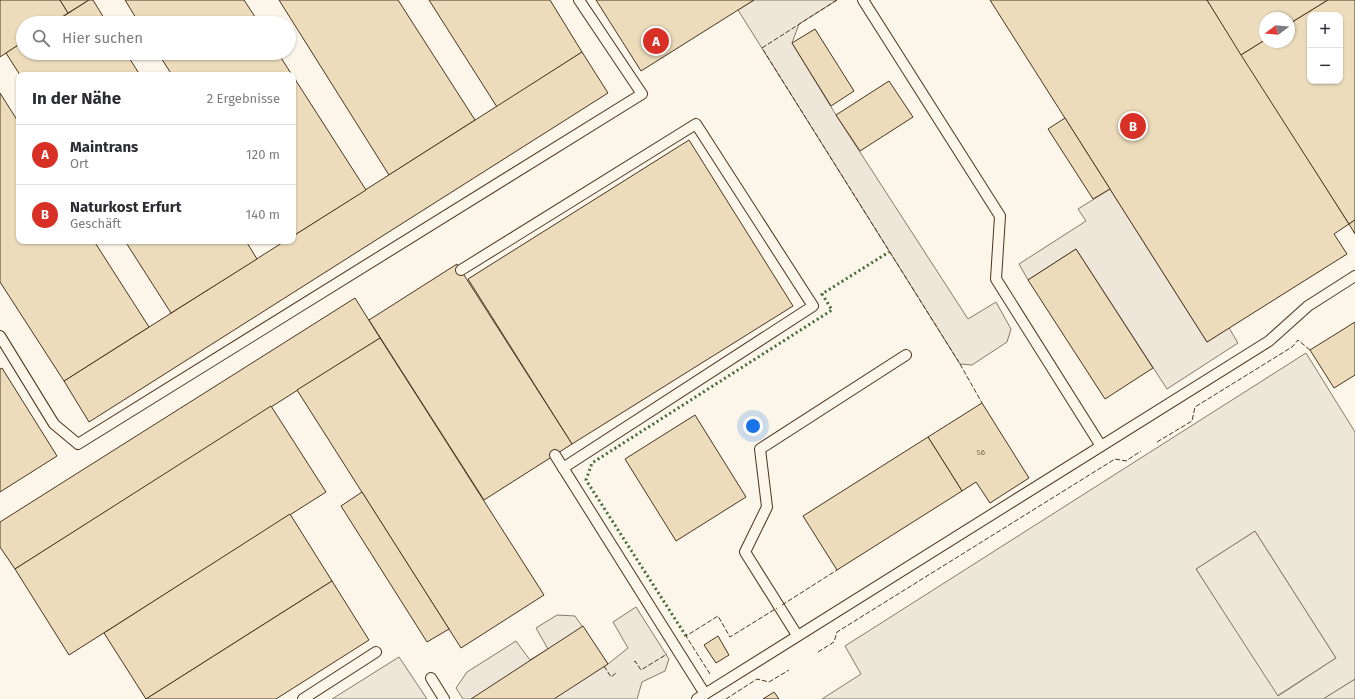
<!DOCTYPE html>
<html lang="de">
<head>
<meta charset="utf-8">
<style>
	body { margin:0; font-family:"Fira Sans",sans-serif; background:#f2f2f3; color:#2b2b33 }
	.controls { position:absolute; right:12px; top:12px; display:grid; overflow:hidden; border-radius:8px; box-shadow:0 1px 3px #0004 }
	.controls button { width:36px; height:36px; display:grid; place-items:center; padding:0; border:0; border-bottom:1px solid #e1e1e2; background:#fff; color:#2b2b33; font:20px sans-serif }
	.compass { position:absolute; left:1259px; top:12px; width:36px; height:36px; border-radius:50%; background:#fff; box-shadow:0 1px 3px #0004; rotate:254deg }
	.you { position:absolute; left:753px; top:426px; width:14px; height:14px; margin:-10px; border:3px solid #fff; border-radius:50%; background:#1a73e8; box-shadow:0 0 0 6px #1a73e833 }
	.badge { display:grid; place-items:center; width:26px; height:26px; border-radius:50%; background:#d93025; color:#fff; font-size:13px; font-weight:700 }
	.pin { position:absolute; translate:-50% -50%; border:2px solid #fff; box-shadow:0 1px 4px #0006 }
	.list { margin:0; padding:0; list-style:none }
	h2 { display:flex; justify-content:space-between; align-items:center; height:52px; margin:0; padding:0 16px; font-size:17px }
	h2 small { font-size:13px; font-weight:400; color:#7c7c81 }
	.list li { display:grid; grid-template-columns:26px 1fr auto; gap:12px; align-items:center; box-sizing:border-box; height:60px; padding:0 16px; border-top:1px solid #e1e1e2 }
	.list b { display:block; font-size:15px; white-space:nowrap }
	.list p { margin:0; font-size:13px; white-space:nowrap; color:#7c7c81 }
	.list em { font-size:13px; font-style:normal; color:#7c7c81 }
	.icon { flex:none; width:22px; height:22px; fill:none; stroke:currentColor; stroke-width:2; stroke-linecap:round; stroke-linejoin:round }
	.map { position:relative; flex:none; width:1355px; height:699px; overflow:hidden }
	.search { position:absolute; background:#fff; box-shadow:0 1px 3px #0004; left:16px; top:16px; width:280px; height:44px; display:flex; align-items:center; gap:10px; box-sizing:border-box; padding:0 14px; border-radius:22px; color:#7c7c81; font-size:15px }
	.panel { position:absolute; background:#fff; box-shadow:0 1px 3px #0004; left:16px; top:72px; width:280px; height:172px; border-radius:8px }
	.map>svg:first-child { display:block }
	.green { fill:#ede6d9; stroke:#887966 }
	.parking { fill:#ede7d9; stroke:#887966; fill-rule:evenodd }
	.building { fill:#ecdcbc; stroke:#4a3520; fill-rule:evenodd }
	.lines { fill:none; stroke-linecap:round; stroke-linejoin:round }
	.service-casing { stroke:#4a3520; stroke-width:12 }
	.service { stroke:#fbf6e9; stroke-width:10 }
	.hedge { stroke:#436837; stroke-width:3; stroke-dasharray:2 3; stroke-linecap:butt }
	.fence { stroke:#4a3520; stroke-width:1; stroke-dasharray:5 2; stroke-linecap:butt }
	.labels { text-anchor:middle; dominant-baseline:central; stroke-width:3; stroke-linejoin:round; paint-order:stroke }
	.number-label { font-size:8px; fill:#725f47 }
</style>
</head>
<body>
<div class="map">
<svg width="1355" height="699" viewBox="0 0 1355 699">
	<rect width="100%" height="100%" fill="#fbf6e9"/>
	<g class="green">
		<path d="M754,0H837L799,24L792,43L836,115L968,319L996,302L1011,329L1007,342L972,365L960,364L738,10Z"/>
		<path d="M1110,189L1207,342L1229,328L1238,343L1167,389L1076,249L1028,280L1019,264L1086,221L1078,209Z"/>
		<path d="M1255,531L1336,658L1277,696L1196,569Z"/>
		<path d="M636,607L669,659L665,671L642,682L637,699H463L456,688L467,672L516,641L530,660L548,649L536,628L557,615L575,616L608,664L628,648L613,622Z"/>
		<path d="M399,657L427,699H332Z"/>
		<path d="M1355,679V699H1323Z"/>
	</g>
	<path class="parking" d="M1306,353L1355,432V679L1323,699H822L861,674L845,646ZM1255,531L1336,658L1278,696L1196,569Z"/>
	<g class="building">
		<path d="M0,0H60L68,13L53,23H23V42L0,57Z"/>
		<path d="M60,0H89L68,13Z"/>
		<path d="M89,0H93L107,23H53Z"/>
		<path d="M125,0H244L259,23H139Z"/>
		<path d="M279,0H398L475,120L389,175Z"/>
		<path d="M429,0H550L582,52L497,107Z"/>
		<path d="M596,0H754L641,71Z"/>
		<path d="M990,0H1207L1349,224L1334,234L1347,254L1207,342Z"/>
		<path d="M1207,0H1328L1289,24V18H1265V40L1241,55Z"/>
		<path d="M1328,0H1355V220L1349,224L1241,55L1265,40V42H1289V24ZM1310,15H1340V81H1310Z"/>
		<path d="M815,29L854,91L831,106L792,43Z"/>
		<path d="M23,42V53H126L140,75H20L6,53Z"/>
		<path d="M582,52L608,93L89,422L64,381L285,241H293V236Z"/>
		<path d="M158,53H278L292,75H172Z"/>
		<path d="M293,76L366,190L293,236Z"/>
		<path d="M889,81L913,117L860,151L836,115Z"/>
		<path d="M0,93L19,123V241H94L149,327L64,381L0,282Z"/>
		<path d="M1065,118L1110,189L1093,199L1048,129Z"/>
		<path d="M689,140L793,306L572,444L468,279Z"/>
		<path d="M1355,220V234L1349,224Z"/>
		<path d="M125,241H246L257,259L171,313Z"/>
		<path d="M1076,249L1153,368L1105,399L1028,280Z"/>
		<path d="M457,264L572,444L484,500L369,320Z"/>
		<path d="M355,298L380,338L15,569L0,547V522Z"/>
		<path d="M1355,322V375L1334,388L1310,350Z"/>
		<path d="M380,338L544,595L461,648L297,390Z"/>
		<path d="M2,368L57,456L0,492V369Z"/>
		<path d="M982,403L1029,478L990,503L976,482L962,491L928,437Z"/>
		<path d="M271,406L326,492L69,655L15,569Z"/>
		<path d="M695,415L746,497L676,541L625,459Z"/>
		<path d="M928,437L962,491L837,570L803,516Z"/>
		<path d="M362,492L449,629L427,642L341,506Z"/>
		<path d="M290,514L332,581L146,699L104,633Z"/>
		<path d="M332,581L369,640L276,699H146Z"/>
		<path d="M583,626L608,664L554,699H471Z"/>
		<path d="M718,636L729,655L716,663L704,645Z"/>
		<path d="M774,692L779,699H763Z"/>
	</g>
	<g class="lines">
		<defs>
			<g id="service">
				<path d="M863,0L1000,216L996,279L1101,446"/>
				<path d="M461,270L696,124L813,306L563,468"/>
				<path d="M0,336L54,424L78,444L642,94L579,0"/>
				<path d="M555,455L705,694"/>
				<path d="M797,635L745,552L767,507L760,449L906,355"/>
				<path d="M431,678L444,699"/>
				<path d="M303,699L376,652"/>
				<path d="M697,699L1269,341L1308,306L1355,276"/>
			</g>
		</defs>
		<use href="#service" class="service-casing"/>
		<use href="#service" class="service"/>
		<path class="hedge" d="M686,636L586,480L592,463L832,310L822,294L889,252"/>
		<g class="fence">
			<path d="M837,0L762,48L960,364L982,403"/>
			<path d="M1157,442L1192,421L1195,407L1292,347L1298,340L1310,350"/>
			<path d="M782,605L837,570"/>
			<path d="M818,652L834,642L837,632L1115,459L1126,461L1141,451"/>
			<path d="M634,662L635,661L641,670L667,654"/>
			<path d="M604,666L611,677L616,673"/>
			<path d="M710,674L686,636L718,616L730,637L777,608"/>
			<path d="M726,699L757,679L769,682L789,670"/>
		</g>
	</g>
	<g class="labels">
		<g class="number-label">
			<text x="981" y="452">56</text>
		</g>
	</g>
</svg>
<div class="controls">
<button>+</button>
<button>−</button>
</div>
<svg class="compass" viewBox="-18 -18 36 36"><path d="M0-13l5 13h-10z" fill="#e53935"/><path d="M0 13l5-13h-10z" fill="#7c7c81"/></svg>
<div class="you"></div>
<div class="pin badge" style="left:656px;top:41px">A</div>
<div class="pin badge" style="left:1133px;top:126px">B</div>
<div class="search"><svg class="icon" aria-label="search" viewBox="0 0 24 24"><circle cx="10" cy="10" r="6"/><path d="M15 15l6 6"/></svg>Hier suchen</div>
<section class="panel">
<h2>In der Nähe<small>2 Ergebnisse</small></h2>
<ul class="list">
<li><span class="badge">A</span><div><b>Maintrans</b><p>Ort</p></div><em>120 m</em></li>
<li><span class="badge">B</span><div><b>Naturkost Erfurt</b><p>Geschäft</p></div><em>140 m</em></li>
</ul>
</section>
</div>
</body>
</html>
